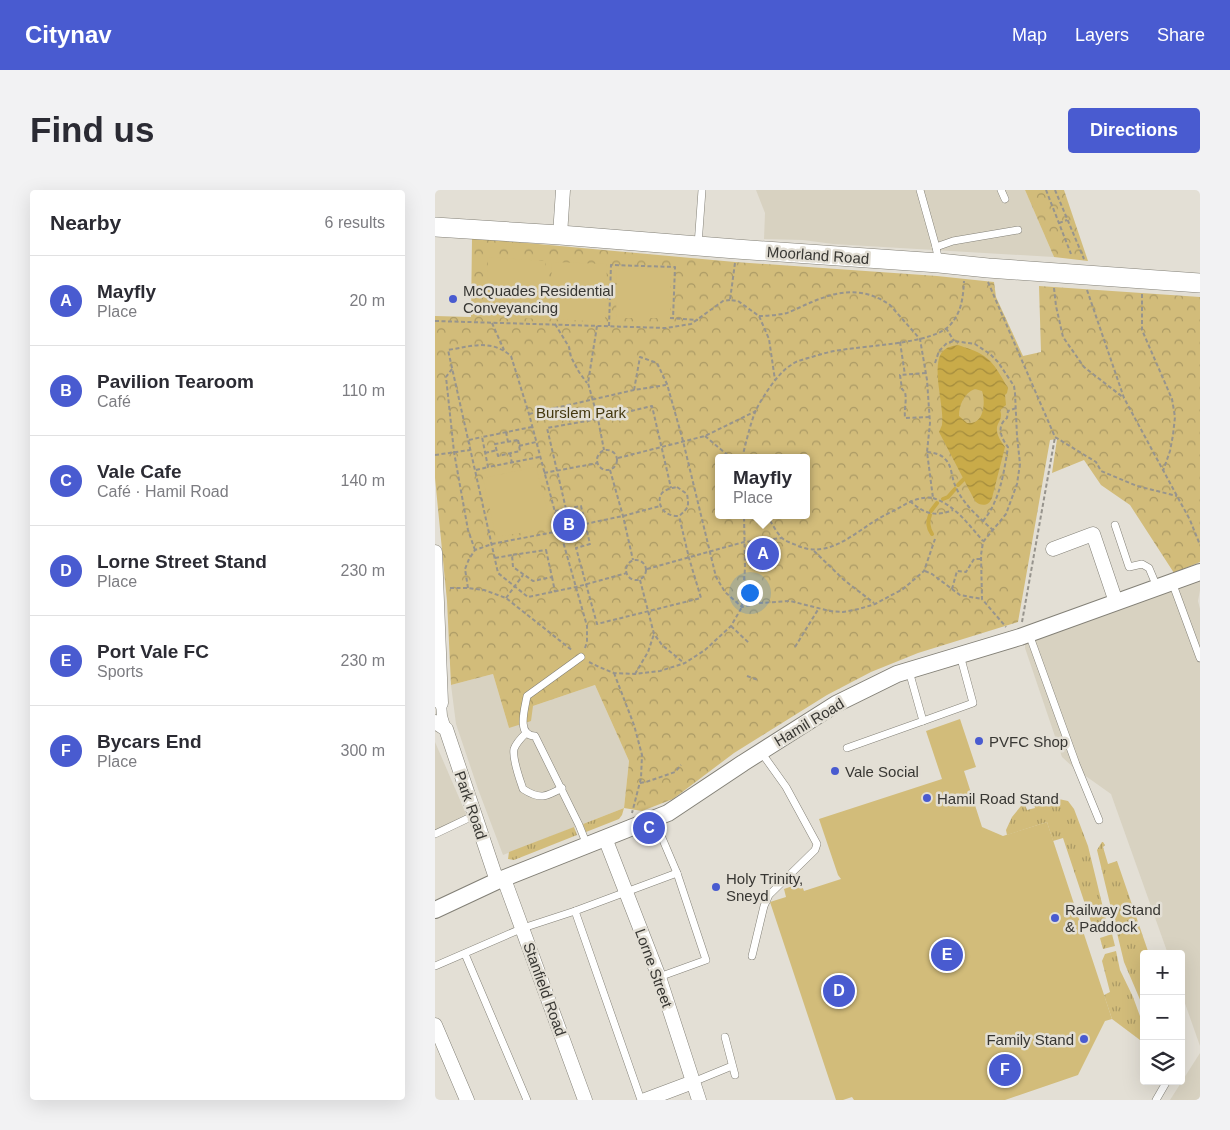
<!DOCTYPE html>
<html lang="en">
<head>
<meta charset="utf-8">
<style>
	body { margin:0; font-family:Helvetica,sans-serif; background:#f2f2f3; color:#2b2b33 }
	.controls { position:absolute; right:15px; bottom:15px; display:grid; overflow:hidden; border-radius:5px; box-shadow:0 5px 20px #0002 }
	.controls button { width:45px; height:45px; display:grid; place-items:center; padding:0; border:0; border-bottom:1px solid #e1e1e2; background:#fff; color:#2b2b33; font:25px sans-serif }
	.you { position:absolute; left:314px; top:402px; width:18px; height:18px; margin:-12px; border:4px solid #fff; border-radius:50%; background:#1a73e8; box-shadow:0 0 0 8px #1a73e833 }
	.badge { display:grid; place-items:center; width:32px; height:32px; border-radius:50%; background:#495bd0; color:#fff; font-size:16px; font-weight:700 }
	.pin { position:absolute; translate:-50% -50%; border:2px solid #fff; box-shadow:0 1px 5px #0006 }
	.popup { position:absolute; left:280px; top:264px; width:95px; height:65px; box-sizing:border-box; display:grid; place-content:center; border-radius:5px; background:#fff; filter:drop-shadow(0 1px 4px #0005); font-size:16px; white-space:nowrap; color:#7c7c81 }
	.popup b { font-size:19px; color:#2b2b33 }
	.popup::after { content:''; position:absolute; left:50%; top:100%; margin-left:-10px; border:10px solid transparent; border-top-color:#fff }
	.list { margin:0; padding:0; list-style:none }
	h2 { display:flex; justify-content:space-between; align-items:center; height:65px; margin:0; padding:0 20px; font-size:21px }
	h2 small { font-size:16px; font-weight:400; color:#7c7c81 }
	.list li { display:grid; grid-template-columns:32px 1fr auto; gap:15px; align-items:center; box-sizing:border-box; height:90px; padding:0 20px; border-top:1px solid #e1e1e2 }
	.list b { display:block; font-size:19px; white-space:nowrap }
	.list p { margin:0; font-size:16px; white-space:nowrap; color:#7c7c81 }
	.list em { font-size:16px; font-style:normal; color:#7c7c81 }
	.icon { flex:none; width:28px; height:28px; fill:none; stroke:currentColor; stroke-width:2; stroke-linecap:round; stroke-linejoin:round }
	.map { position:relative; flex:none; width:765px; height:910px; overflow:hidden; border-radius:5px }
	header { display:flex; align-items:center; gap:30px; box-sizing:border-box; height:70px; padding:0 25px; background:#495bd0; color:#fff }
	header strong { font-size:24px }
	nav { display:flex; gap:28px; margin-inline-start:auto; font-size:18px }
	.intro { display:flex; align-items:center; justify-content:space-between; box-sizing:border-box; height:120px; padding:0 30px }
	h1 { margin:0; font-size:35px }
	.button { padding:12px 22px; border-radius:5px; background:#495bd0; color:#fff; font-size:18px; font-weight:700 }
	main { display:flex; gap:30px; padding:0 30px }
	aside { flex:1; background:#fff; border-radius:5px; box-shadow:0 5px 20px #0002 }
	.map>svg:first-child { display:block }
	.built { fill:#d8d2c1 }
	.grass { fill:url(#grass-tufts) }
	.forest { fill:url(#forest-crowns); fill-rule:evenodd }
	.pitch { fill:#d2bc7a }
	.water { fill:url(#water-waves); fill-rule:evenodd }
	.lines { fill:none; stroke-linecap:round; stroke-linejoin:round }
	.stream { stroke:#c9ab49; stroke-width:4 }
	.service-casing { stroke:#838077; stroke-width:8 }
	.pedestrian-casing { stroke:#838077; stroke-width:11 }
	.minor-casing { stroke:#838077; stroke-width:15 }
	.tertiary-casing { stroke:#838077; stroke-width:18 }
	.secondary-casing { stroke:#838077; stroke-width:20 }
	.path { stroke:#97948d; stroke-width:2; stroke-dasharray:4 2.5; stroke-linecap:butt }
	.service { stroke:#fff; stroke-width:7 }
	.pedestrian { stroke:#fff; stroke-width:10 }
	.minor { stroke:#fff; stroke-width:14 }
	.tertiary { stroke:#fff; stroke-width:16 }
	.secondary { stroke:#fff; stroke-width:19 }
	.poi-dot { fill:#495bd0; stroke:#e3dfd5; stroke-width:2 }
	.labels { text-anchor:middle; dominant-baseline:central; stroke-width:5; stroke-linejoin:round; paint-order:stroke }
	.street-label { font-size:15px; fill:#383733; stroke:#e3dfd5 }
	.poi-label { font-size:15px; fill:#383733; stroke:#e3dfd5; text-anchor:start }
	.park-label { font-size:15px; fill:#44380e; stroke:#e3dfd5 }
</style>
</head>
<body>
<header>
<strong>Citynav</strong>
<nav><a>Map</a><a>Layers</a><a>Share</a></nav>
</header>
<div class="intro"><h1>Find us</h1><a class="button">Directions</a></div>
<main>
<aside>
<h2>Nearby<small>6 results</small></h2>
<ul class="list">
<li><span class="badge">A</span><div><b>Mayfly</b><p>Place</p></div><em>20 m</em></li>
<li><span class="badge">B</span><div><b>Pavilion Tearoom</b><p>Café</p></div><em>110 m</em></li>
<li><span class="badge">C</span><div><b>Vale Cafe</b><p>Café · Hamil Road</p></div><em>140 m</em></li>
<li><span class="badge">D</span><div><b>Lorne Street Stand</b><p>Place</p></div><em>230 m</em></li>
<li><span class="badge">E</span><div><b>Port Vale FC</b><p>Sports</p></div><em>230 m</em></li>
<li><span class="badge">F</span><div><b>Bycars End</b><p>Place</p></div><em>300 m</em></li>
</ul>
</aside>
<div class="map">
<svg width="765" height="910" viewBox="0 0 765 910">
	<defs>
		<pattern id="grass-tufts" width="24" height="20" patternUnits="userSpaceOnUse" patternTransform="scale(1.25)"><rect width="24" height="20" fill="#d2bc7a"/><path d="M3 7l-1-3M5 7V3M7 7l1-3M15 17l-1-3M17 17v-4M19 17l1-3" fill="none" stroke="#ab9a65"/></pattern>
		<pattern id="forest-crowns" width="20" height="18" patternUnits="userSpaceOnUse" patternTransform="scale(1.25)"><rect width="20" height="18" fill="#d2bc7a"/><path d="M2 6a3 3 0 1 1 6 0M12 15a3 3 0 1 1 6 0" fill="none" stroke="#ab9a65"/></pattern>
		<pattern id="water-waves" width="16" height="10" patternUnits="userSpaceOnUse" patternTransform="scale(1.25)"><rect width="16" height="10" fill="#c9ab49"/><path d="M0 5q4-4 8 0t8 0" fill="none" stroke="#a48c3d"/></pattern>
	</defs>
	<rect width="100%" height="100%" fill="#e3dfd5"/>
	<g class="built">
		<path d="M321,0H590L619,67L398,54L368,50L329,49L330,23Z"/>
		<path d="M765,382V400L763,411L765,419V856L746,802V764H733L676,604L638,577L627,567L590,458V445Z"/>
		<path d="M58,484L74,538L98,516L160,495L194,571L189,618L68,665L43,599L21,534L16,495Z"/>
		<path d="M0,552L32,626L0,640Z"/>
		<path d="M765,863V910H735Z"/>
	</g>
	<g class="grass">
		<path d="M619,608L633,611L639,619L653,656L672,734L658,738L628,648L618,651L612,632L572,645L571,640L577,627L586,616L590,615L592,620L600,618L599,614Z"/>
		<path d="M189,618L187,625L184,629L151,642L148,634Z"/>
		<path d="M139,637L142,645L79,670L73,669L74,662Z"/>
		<path d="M667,652H668L670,655L668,657L673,674L682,671L714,764H709V819L689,772L662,660Z"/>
		<path d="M677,744L680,756L668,759L665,748Z"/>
		<path d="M681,761L685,780L698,807L709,837V853L677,829L669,805L675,802L667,771L670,764Z"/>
	</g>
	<g class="forest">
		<path d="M590,0H629L653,71L619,67Z"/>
		<path d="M37,48L300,72L502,86L559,92L561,107L588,166L606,162L604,96L765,107V372L739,383L695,315L666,295L649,270L617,283L622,249L615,250L583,432L483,463L436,482L392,505L299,563L238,609L207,621L189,618L194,571L160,495L98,516L96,531L74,538L58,484L16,495L12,411L0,288V126L36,127ZM284,268H372V325H284Z"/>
	</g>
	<g class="pitch">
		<path d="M53,67L110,71V129L51,127Z"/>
		<path d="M117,72L172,74L170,132L115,129Z"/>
		<path d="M182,78L236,79L235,128H181Z"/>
		<path d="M101,277L117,338L61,347L48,288Z"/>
		<path d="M525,529L541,577L529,581L547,637L568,646L612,632L677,829L670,831L643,885L570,910H419L417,907L408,910H401L335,712L351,707L349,699L366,693L369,701L406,689L403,685L384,629L507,589L491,541Z"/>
	</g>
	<path class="water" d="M523,155C531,158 541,160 549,166C560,173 566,187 573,198L572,203L570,205L571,215L565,220C568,228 564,230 562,237C561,245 566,251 570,257L557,308C554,316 546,317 540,311L504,242C505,240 506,237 507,235C510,218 495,174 508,161C512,157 517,156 523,155ZM540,199L547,201C550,209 550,227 540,232C538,233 535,233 532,233L524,226C524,215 529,203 540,199Z"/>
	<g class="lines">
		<g class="stream">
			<path d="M523,295L529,289"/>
			<path d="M508,309L513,307L520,299"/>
			<path d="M496,321L502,313"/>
			<path d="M495,325C492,332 493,338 497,344"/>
		</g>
		<defs>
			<g id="service">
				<path d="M485,0L501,57L504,73"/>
				<path d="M566,0L570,9"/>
				<path d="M263,55L267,0"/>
				<path d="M501,57L518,51L583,40"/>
				<path d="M680,335L694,377L707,374L714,378L722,397"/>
				<path d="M737,392L765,468"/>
				<path d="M594,444L641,574L664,630"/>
				<path d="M146,467L92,506C90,518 81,546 100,546L144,635L152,655"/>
				<path d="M488,531L538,513L525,465"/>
				<path d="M91,543C87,547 81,553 79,559C77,569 85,590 88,599C105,610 111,607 127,598"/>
				<path d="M412,558L488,531L474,481"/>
				<path d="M219,629L242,683L271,770L224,787"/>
				<path d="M0,644L40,625"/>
				<path d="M140,721L206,910"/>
				<path d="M30,764L92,910"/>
				<path d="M317,766L329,716L334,705L380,660L382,654L351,597L326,562"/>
				<path d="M0,776L88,738L140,721L242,683"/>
				<path d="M290,847L300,885"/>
				<path d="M258,892L297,876"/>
				<path d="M721,910L732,891"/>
			</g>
			<path id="pedestrian" d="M6,513L7,526L11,539"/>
			<g id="minor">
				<path d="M125,45L128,0"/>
				<path d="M618,359L658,344L681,412"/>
				<path d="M0,362L6,513"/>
				<path d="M0,532L11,539L62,691"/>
				<path d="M170,648L224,787L264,910"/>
				<path d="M69,689L150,910"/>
				<path d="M0,835L32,910"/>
				<path d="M210,910L258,892"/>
			</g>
			<path id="tertiary" d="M0,720L62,691L233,623L308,573L401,514L462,484L585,447L765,382"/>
			<path id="secondary" d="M0,37L125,45L301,59L504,73L553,78L765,93"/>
		</defs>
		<use href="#service" class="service-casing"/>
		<use href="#pedestrian" class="pedestrian-casing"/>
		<use href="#minor" class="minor-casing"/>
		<use href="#tertiary" class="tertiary-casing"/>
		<use href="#secondary" class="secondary-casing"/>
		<g class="path">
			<path d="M611,0L636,64"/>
			<path d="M620,0L649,69"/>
			<path d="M624,33L632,30"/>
			<path d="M300,73L295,110L303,111L324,126L334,149L340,190"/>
			<path d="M553,92L620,247L661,272L666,281L702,296L742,306"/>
			<path d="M619,98L621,116L628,147L649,177L689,208"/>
			<path d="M652,100L689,208L755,330L765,355"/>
			<path d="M707,104V140L737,209L740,227L738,245L735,261L728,281"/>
			<path d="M324,126C333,126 343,125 352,123C360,120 369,115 377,112C404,100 430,97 455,115L485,149L492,190L495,233L492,262L498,308C484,306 474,312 462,319C454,323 446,327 438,332C415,347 390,369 361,355C356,353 350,351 347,348C341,342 336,332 332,325"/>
			<path d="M235,128L263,130"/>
			<path d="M0,131L231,138L256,134L288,111L295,110"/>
			<path d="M57,133L69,160"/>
			<path d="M120,134L134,157L136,167L144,182L152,193"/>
			<path d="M162,136L153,193L163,229L169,260"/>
			<path d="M174,136L176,75L240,77L238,129"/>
			<path d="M511,138L519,151"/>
			<path d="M465,152L470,185"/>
			<path d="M500,173L504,161L512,153L519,151L540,154L555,164L563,172L579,196L580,203L582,246L585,274L582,294L571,324L548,352L546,365L547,409L571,437"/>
			<path d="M17,179L11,187L19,262L33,340L40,360"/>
			<path d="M491,183L465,185L467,199L470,202C472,211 469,218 470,228L494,227"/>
			<path d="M199,200L205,167L222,173L232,194L248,251L281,387L290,402L307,417L325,413L355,411L395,421L408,422L424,419L440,414L468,399L489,381L500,349"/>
			<path d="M94,224L199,200L231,195"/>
			<path d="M97,237L47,247L53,277L105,267"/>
			<path d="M71,242L73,252"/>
			<path d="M270,246L296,268"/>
			<path d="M34,250L47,247"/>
			<path d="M83,250L85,261L63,266L60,254Z"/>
			<path d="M84,256L101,252"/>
			<circle cx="172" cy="270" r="10"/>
			<path d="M492,262C499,263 506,264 510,269C517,275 516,286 520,295C527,313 543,327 558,340"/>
			<path d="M50,263L62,260"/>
			<path d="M75,263L77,273"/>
			<path d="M0,265L35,260"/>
			<path d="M183,268L270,246L321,221"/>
			<path d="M307,268C311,253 315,234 321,220C328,206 343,183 356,175C361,171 367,170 373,168C384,165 395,161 407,160C433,155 500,154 516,134C527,121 528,107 529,91"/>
			<path d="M41,280L53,277"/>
			<path d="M175,280L188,326L198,370"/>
			<path d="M109,283L163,273"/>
			<path d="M242,297L252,304C254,316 254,318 244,326C242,326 239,326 236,325C227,323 221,311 227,303C231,299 237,298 242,297Z"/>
			<path d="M498,308C520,315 533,334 548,351"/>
			<path d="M475,311C489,324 501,327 518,320"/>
			<path d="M131,319L112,238L163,229L217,216L236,298"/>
			<path d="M120,321L146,316L155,354L141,358L162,434L266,408L254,368L244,326"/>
			<path d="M548,331C565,311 569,282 573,257C566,248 561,236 572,228L573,221L581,218"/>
			<path d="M150,334L188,326L225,316"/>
			<path d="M111,360L117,387L98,391L78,377L77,365Z"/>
			<path d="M379,361L409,390L439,413"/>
			<path d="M310,364H327"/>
			<path d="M60,368L77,365"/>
			<circle cx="201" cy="380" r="10"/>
			<path d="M212,379L309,352L347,348"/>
			<path d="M490,381L497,384L525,405L547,409"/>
			<path d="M117,387L120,402"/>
			<path d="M205,390L219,444L227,455L249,473"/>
			<path d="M15,398H33L49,400L71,408L138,461"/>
			<path d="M33,398L30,379L34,369L40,360L57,354L124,341"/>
			<path d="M517,399L522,381L531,382L539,369H546"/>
			<path d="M71,408L88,385"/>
			<path d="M587,432L620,247"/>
			<path d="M296,436L314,453"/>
			<path d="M360,457L384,418"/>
			<path d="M150,458L152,452V436L125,341L94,224L76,166C56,149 37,156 13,160L63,383L93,407L141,397L192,383"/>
			<path d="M154,472L164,477L179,483L200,484L225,481L250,473L270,460L296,436L307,417L310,378L309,325"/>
			<path d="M179,483L199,535L207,565L206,588L197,623"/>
			<path d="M200,484L213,462L219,444"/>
			<path d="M312,486L323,490"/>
			<path d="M205,593L211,592L240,582L246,575"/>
		</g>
		<use href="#service" class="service"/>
		<use href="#pedestrian" class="pedestrian"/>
		<use href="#minor" class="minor"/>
		<use href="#tertiary" class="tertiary"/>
		<use href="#secondary" class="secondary"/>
	</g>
	<g class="poi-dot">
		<circle cx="18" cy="109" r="5"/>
		<circle cx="544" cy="551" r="5"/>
		<circle cx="400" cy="581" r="5"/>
		<circle cx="492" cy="608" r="5"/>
		<circle cx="281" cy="697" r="5"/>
		<circle cx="620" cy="728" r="5"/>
		<circle cx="649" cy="849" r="5"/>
	</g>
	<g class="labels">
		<g class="street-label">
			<text transform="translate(383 65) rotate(4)">Moorland Road</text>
			<text transform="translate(374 532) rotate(-31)">Hamil Road</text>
			<text transform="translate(36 615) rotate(71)">Park Road</text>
			<text transform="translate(219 778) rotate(70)">Lorne Street</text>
			<text transform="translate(110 799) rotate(70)">Stanfield Road</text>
		</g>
		<g class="poi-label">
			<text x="28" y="100">McQuades Residential<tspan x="28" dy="17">Conveyancing</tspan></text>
			<text x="554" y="551">PVFC Shop</text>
			<text x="410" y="581">Vale Social</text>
			<text x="502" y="608">Hamil Road Stand</text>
			<text x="291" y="688">Holy Trinity,<tspan x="291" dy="17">Sneyd</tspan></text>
			<text x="630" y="719">Railway Stand<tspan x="630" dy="17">&amp; Paddock</tspan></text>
			<text x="639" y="849" text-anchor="end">Family Stand</text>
		</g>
		<g class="park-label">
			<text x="146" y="222">Burslem Park</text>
		</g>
	</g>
</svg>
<div class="controls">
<button>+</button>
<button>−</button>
<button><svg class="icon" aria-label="layers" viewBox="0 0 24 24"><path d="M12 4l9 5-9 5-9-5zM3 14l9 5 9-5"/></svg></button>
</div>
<div class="you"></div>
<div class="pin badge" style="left:328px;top:364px">A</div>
<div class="popup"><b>Mayfly</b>Place</div>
<div class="pin badge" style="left:134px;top:335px">B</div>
<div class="pin badge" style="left:214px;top:638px">C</div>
<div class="pin badge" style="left:404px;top:801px">D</div>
<div class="pin badge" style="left:512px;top:765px">E</div>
<div class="pin badge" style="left:570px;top:880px">F</div>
</div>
</main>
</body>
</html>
